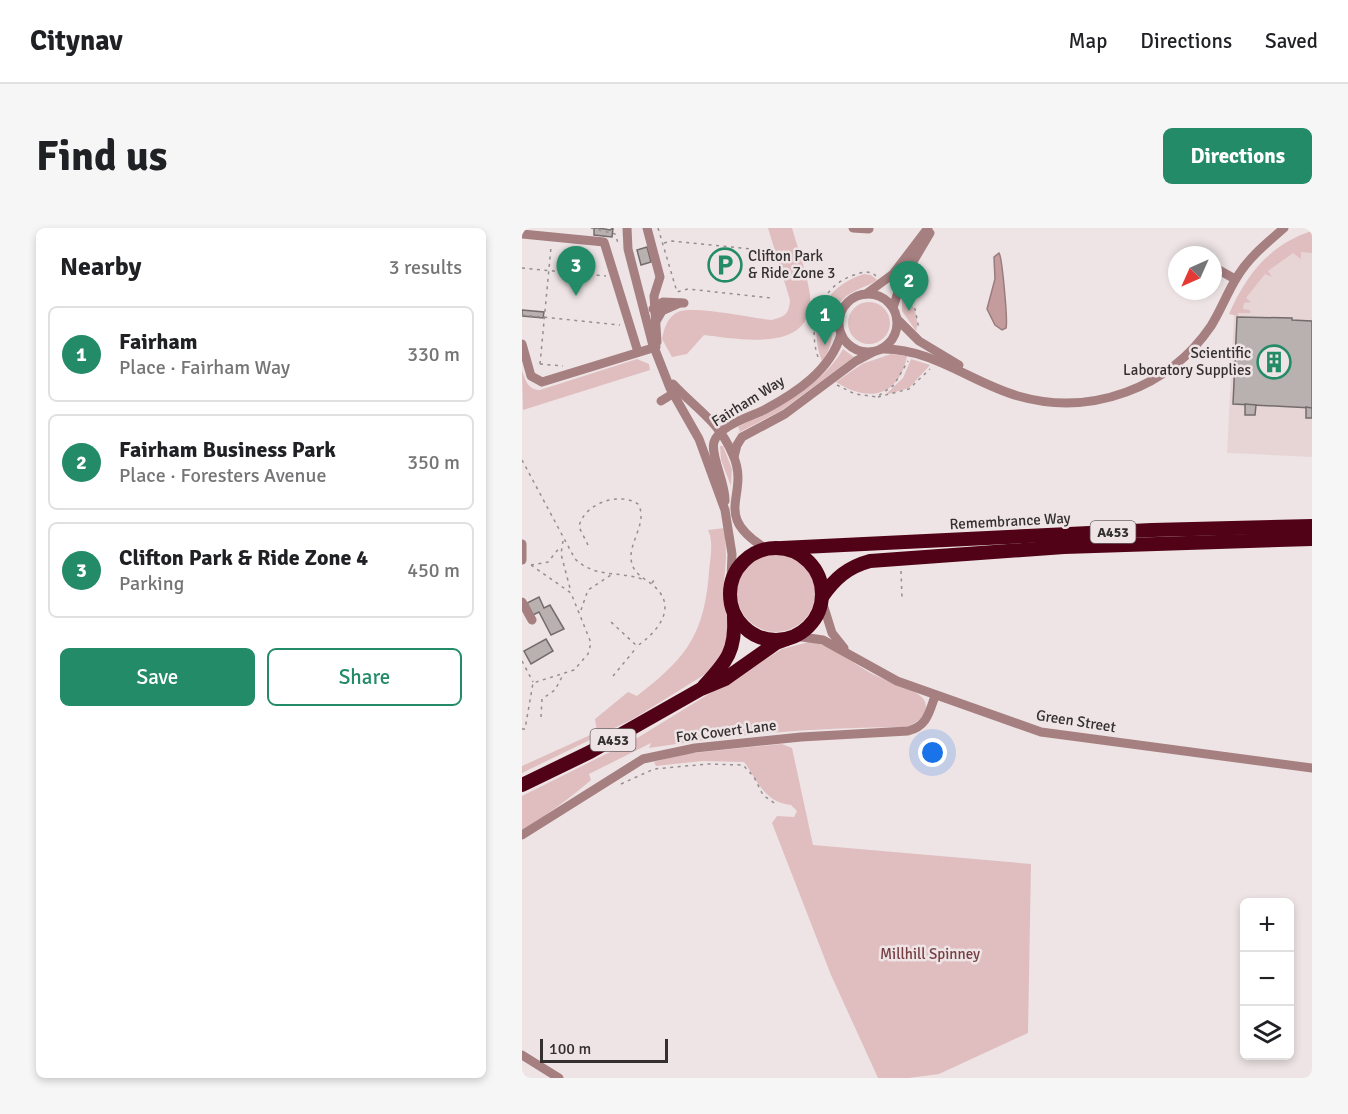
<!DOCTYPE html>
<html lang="en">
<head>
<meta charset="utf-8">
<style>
	body { margin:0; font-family:Signika,sans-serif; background:#f6f6f6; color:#202124 }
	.controls { position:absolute; right:18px; bottom:18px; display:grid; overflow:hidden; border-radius:9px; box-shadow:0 3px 9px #0003 }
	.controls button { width:54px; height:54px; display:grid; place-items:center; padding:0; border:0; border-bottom:2px solid #e0e0e0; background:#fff; color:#202124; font:30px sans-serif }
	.compass { position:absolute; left:646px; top:18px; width:54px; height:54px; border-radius:50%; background:#fff; box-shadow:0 3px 9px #0003; rotate:225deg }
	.scale { position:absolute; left:18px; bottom:15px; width:128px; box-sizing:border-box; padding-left:6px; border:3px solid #343030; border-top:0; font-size:16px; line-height:21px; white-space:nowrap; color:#343030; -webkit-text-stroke:4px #eee4e5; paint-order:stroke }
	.you { position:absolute; left:411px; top:525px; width:21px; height:21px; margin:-15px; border:4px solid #fff; border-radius:50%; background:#1a73e8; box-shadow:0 0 0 9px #1a73e833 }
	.badge { display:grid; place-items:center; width:39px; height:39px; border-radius:50%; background:#238b68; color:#fff; font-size:20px; font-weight:700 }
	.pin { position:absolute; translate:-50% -50px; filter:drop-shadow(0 2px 3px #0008) }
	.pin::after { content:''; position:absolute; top:32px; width:21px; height:18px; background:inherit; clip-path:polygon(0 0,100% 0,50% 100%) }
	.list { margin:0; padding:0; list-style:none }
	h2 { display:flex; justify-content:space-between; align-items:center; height:78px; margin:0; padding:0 24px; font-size:26px }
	h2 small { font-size:20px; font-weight:400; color:#757577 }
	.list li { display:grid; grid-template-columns:39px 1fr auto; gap:18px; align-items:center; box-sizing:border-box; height:96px; margin:0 12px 12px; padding:0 12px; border:2px solid #e0e0e0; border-radius:9px }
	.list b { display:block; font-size:22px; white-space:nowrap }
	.list p { margin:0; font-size:20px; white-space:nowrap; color:#757577 }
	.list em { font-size:20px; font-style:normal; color:#757577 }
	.actions { display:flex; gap:12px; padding:18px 24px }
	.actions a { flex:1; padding:14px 0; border:2px solid #238b68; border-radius:9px; text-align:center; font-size:21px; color:#238b68 }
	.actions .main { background:#238b68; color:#fff }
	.icon { flex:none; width:33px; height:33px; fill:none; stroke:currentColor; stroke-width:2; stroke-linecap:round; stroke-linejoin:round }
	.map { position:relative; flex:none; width:790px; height:850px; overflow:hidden; border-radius:9px }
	header { display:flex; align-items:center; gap:36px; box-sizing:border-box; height:84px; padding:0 30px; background:#fff; border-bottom:2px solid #e0e0e0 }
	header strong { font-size:28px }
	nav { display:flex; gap:33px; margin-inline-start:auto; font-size:21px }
	.intro { display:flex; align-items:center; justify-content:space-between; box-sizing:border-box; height:144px; padding:0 36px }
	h1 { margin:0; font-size:42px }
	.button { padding:15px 27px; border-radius:9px; background:#238b68; color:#fff; font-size:21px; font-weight:700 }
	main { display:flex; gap:36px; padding:0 36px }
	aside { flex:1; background:#fff; border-radius:9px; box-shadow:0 3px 9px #0003 }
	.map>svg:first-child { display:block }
	.built { fill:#e7d5d6 }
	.green { fill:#e0bebf }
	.water { fill:#c49c9d; stroke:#997c7c; stroke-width:1.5 }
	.building { fill:#b9b0b0; stroke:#746c6c; stroke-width:1.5 }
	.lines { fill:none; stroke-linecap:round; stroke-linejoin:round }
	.path { stroke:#958e8e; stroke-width:1.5; stroke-dasharray:3 4.5; stroke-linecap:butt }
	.minor { stroke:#a67f81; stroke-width:9 }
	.highway { stroke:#510216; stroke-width:14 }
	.labels { text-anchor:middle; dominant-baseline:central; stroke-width:5; stroke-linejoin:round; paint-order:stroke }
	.shield { fill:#eee4e5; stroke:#6c6666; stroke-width:1.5 }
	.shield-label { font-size:14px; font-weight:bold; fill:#343030 }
	.poi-label { font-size:15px; fill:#343030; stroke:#eee4e5; text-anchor:start }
	.street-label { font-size:15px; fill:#343030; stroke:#eee4e5 }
	.park-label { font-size:15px; fill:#763e43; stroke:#eee4e5 }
</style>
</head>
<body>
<header>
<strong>Citynav</strong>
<nav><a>Map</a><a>Directions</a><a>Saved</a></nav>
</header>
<div class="intro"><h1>Find us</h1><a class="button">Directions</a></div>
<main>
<aside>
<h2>Nearby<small>3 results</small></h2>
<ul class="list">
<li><span class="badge">1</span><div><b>Fairham</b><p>Place · Fairham Way</p></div><em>330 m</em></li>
<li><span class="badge">2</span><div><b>Fairham Business Park</b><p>Place · Foresters Avenue</p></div><em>350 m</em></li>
<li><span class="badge">3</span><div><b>Clifton Park &amp; Ride Zone 4</b><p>Parking</p></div><em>450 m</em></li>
</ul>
<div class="actions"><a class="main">Save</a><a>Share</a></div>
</aside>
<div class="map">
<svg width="790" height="850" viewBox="0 0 790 850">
	<rect width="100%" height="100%" fill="#eee4e5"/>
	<path class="built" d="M790,8V229L705,225L712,88L730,49Z"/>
	<g class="green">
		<path d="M246,0H270C276,21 285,45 288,67C293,126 217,111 182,107L165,126L150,129L140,111C142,101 145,89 156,84C170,77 230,90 249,92C263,89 267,86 268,72Z"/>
		<path d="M790,3V25L779,24V31L771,25L746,43L750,49L743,46L724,70L729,74L722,75L721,81L728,82V85H716V88L707,86C724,47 748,16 790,3Z"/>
		<path d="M342,46L349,47L355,52C345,59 330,62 321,71C304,88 318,111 300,133C285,95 302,58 342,46Z"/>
		<path d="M380,65C391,73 398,91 394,103L380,83Z"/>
		<circle cx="347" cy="95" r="21"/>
		<path d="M321,121L332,129L260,182L214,206L218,203L216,199C253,178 299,160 321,121Z"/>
		<path d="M369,126L385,128C377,169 346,175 314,154L340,136Z"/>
		<path d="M115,131L127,136L128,142L1,182L0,142C3,152 6,162 18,162Z"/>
		<path d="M389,131L408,137L387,160L363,167L381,150Z"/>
		<path d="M198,218H201L210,241L209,258L199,232Z"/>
		<path d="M203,300L204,330L201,369L207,392L206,416L190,442L111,491L0,545V538L75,504L73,491L106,464L115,468C164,430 182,408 187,344C188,331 192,314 186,302Z"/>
		<circle cx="254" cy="365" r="39"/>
		<path d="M287,414C314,417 333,439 357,449C367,454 398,463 402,472C409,485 395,495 385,499C297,499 213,506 127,520L129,515L67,546L69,552C47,571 25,587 0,602V568L112,512L260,421Z"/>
		<path d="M260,516L270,520L291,617L509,636L506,805L417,846L387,850H356L309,747L250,595L255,588L272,589L275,583L269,577C242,574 236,553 222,534L180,533L134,538L132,534L161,526Z"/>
	</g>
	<path class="water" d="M477,25C480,28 486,94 484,100L480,102L473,97L465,81L473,51L472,29Z"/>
	<g class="building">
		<path d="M77,0L88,2L91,0L90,9L72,7V0Z"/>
		<path d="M125,19L129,34L119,37L115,22Z"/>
		<path d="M0,82L22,84L21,90L0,88Z"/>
		<path d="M715,89L770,90V92L790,93V180L711,176Z"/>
		<path d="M723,176L734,177L733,187H723Z"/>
		<path d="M784,179L790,180V190H784Z"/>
		<path d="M17,369L22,380L28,377L42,401L29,407L17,384L11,387L5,375Z"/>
		<path d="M24,411L31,423L9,436L2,423Z"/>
	</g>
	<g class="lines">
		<g class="path">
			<path d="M69,0L93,6L96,15"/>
			<path d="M136,0L155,64L166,61L249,70"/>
			<path d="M142,15L150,13L239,22"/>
			<path d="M0,40L84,48"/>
			<path d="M385,67L393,81L397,101"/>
			<path d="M0,87L98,97"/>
			<path d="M296,129C285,97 298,58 332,47C341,44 347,42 354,48"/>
			<path d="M18,136L29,19"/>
			<path d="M18,136L41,138"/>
			<path d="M315,157L333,166L355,169L372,157L386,133"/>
			<path d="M356,169L387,161L408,141"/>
			<path d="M0,232L53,331C73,350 96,343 120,351"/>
			<path d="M41,313L39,326L49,364"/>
			<path d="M66,317L57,299C61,276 97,263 116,276C126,293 108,313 109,330C110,348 125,350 135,361C155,382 133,406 115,418L89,394"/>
			<path d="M9,337L26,334L38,319"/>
			<path d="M379,343L380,370"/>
			<path d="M130,355L134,349"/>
			<path d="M59,382L66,362L89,347"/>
			<path d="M0,433L11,454"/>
			<path d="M91,448L115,419"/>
			<path d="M19,489L20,471L33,462L41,447"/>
			<path d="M0,501H3L11,455L52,442L66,426L69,415L49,365L9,337"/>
			<path d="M99,556L132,541L186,536L221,537L232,549L241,567L255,577"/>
		</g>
		<g class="minor">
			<path d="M105,0L106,21L130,114L148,160L177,211L203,282L210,326L209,352"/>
			<path d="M125,0L138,49L132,68L135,114"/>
			<path d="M331,0L347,1"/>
			<path d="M0,6L82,14L116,124"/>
			<path d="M695,41L713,51"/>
			<path d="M344,66L371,46L406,0"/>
			<circle cx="346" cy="95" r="29"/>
			<path d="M371,80L379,54L408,5"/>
			<path d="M131,81L141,74L162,75"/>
			<path d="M375,91L397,113L437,137"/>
			<path d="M133,95L140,83L158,75"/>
			<path d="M0,116L9,148L20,154L134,119"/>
			<path d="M360,121C410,120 450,155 496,168C569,189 647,160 689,98C699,82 705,65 715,49C727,29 745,15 762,0"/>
			<path d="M151,156C174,181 197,193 211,227C229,268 188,286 243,320"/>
			<path d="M139,173L152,165"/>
			<path d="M212,229L215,217L220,209L263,186L334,133L351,124"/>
			<path d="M203,273C204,256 188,227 192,214C197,198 227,189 242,182C274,165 309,142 319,106"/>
			<path d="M0,316V332"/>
			<path d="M300,373L310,405L322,420"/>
			<path d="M0,374L10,392"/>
			<path d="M273,408L301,412L375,453L519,504L790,540"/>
			<path d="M0,607L121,531L173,520L279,509L386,503C405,498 407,485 413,468"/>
			<path d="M0,827L37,850"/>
		</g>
		<g class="highway">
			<circle cx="254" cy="366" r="46"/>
			<path d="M260,320L630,302L790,298"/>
			<path d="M300,369C313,350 326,339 348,333L542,319L790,311"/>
			<path d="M182,458C205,433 214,423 212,388"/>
			<path d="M0,557L68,524L179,461L203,451L254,415L265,411"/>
		</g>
	</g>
	<defs>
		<symbol id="parking-ring" viewBox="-11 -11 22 22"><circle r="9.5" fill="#eee4e5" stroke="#238b68" stroke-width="1.5"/><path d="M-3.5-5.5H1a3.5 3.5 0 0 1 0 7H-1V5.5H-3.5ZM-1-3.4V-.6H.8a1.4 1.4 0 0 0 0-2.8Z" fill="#238b68"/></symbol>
		<symbol id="building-ring" viewBox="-11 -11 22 22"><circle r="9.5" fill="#eee4e5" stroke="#238b68" stroke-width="1.5"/><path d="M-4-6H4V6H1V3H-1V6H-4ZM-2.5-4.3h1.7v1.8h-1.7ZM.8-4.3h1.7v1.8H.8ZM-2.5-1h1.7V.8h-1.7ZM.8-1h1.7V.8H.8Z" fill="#238b68"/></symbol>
	</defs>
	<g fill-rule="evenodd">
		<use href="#parking-ring" x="184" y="18" width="38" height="38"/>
		<use href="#building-ring" x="733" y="115" width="38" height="38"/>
	</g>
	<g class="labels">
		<g class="shield">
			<rect x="568.5" y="293" width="45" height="22" rx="4.5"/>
			<rect x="68.5" y="501" width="45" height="22" rx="4.5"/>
		</g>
		<g class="shield-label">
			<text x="591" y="304">A453</text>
			<text x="91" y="512">A453</text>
		</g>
		<g class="poi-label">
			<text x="226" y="28">Clifton Park<tspan x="226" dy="17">&amp; Ride Zone 3</tspan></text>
			<text x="729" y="125" text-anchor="end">Scientific<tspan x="729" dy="17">Laboratory Supplies</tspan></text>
		</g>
		<g class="street-label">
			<text transform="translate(226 173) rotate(-32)">Fairham Way</text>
			<text transform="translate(488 293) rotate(-3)">Remembrance Way</text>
			<text transform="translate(554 493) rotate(9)">Green Street</text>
			<text transform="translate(204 503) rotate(-7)">Fox Covert Lane</text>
		</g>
		<g class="park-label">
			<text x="408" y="726">Millhill Spinney</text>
		</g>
	</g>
</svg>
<div class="controls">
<button>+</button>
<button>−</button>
<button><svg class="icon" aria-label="layers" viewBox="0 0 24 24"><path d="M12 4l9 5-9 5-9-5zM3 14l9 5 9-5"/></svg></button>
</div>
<svg class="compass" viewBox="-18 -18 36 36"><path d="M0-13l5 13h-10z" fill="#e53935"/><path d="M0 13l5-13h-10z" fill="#757577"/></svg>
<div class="scale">100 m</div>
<div class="you"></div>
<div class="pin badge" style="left:303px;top:117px">1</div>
<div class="pin badge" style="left:387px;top:83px">2</div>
<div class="pin badge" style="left:54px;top:68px">3</div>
</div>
</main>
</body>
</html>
